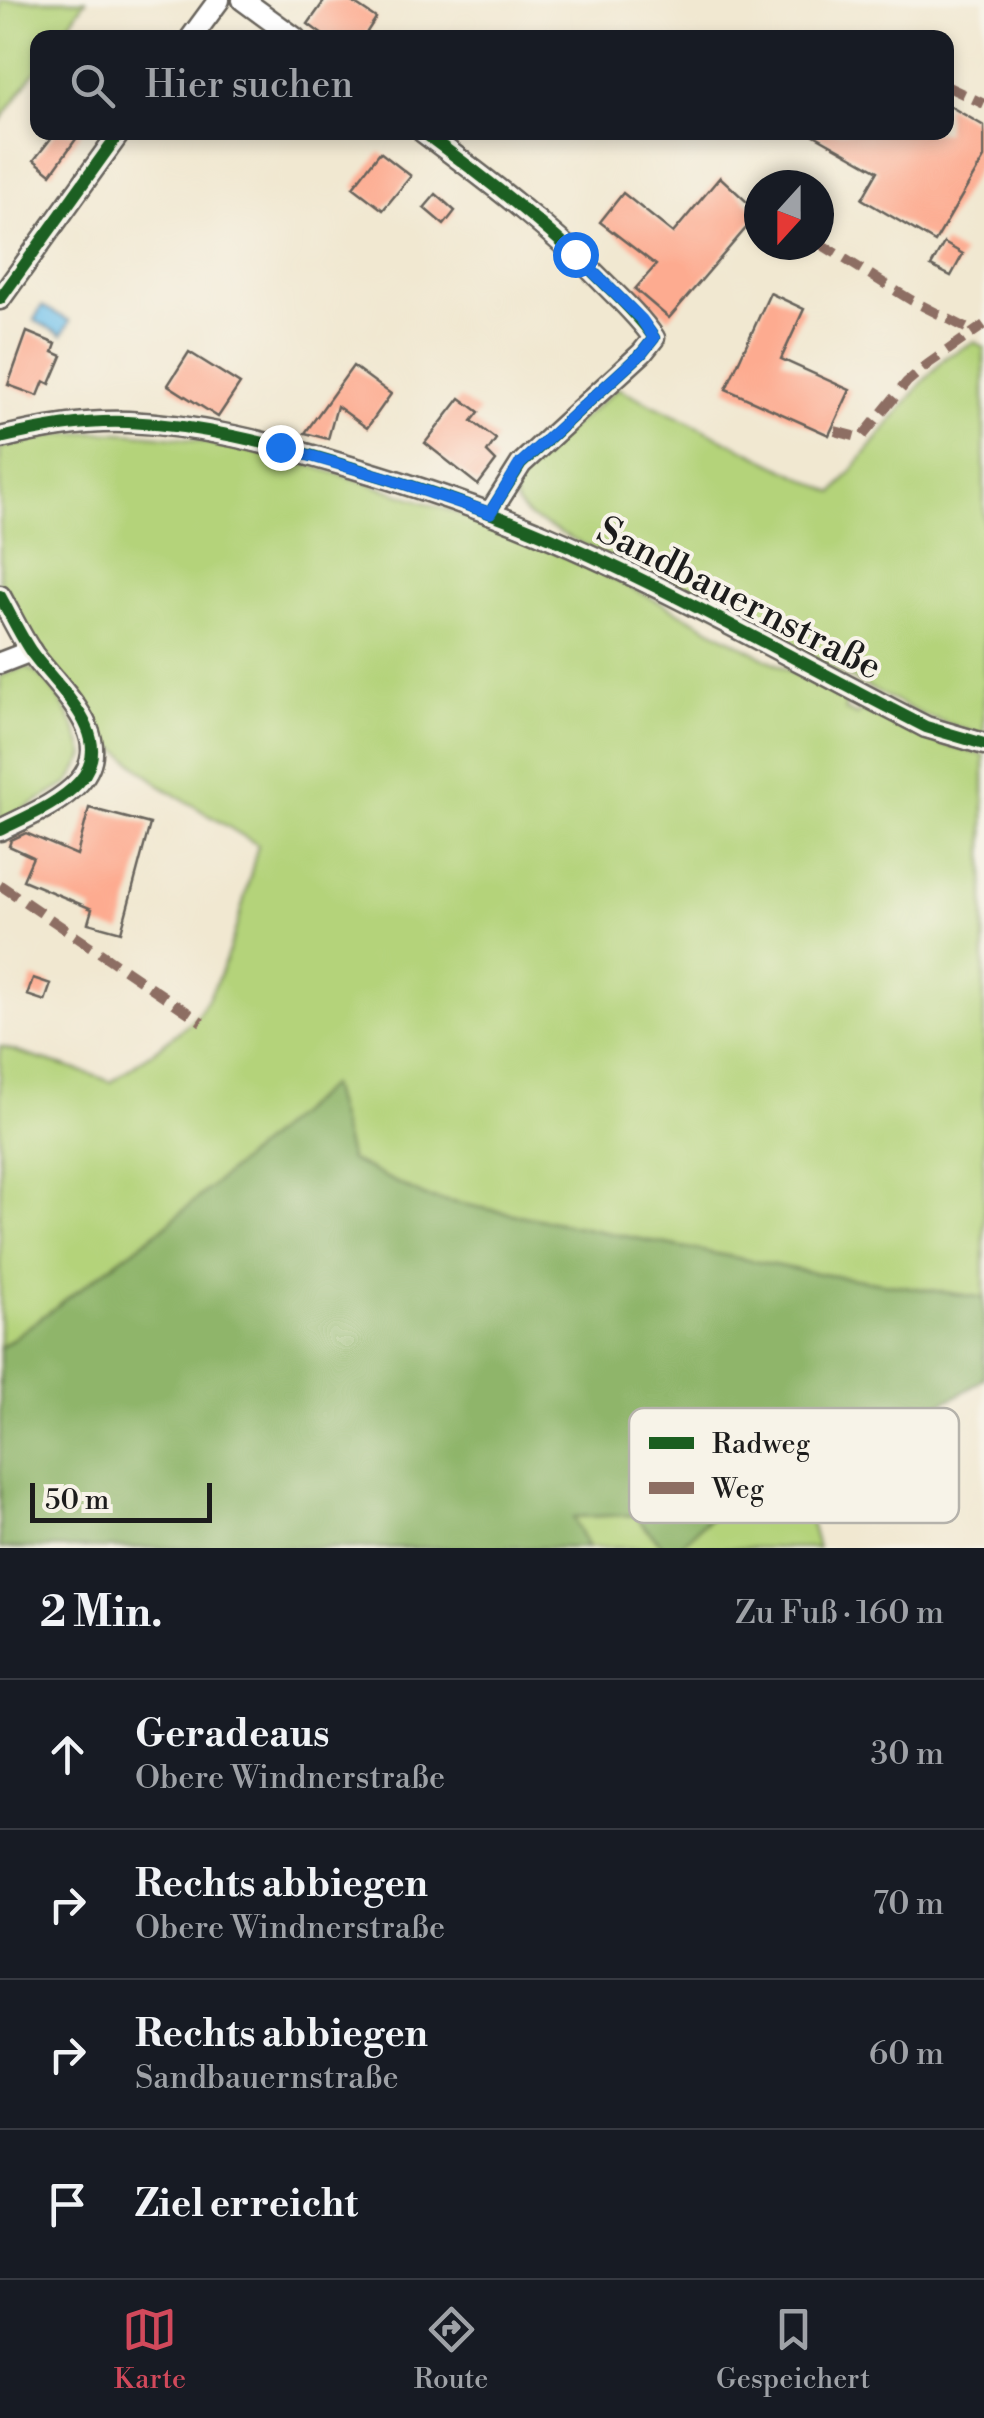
<!DOCTYPE html>
<html lang="de">
<head>
<meta charset="utf-8">
<style>
	body { margin:0; font-family:"Libre Bodoni",serif; background:#20242c; color:#f1f3f6 }
	.compass { position:absolute; left:744px; top:170px; width:90px; height:90px; border-radius:50%; background:#171b24; box-shadow:0 5px 15px #0003; rotate:201deg }
	.scale { position:absolute; left:30px; bottom:25px; width:182px; box-sizing:border-box; padding-left:10px; border:5px solid #1c1c1c; border-top:0; font-size:28px; line-height:35px; white-space:nowrap; color:#1c1c1c; -webkit-text-stroke:8px #f7f3e8; paint-order:stroke }
	.stop { position:absolute; width:30px; height:30px; margin:-22px; border:8px solid #1a73e8; border-radius:50%; background:#fff }
	.stop.end { background:#1a73e8; border-color:#fff; box-shadow:0 2px 10px #0008 }
	.list { margin:0; padding:0; list-style:none }
	h2 { display:flex; justify-content:space-between; align-items:center; height:130px; margin:0; padding:0 40px; font-size:42px }
	h2 small { font-size:32px; font-weight:400; color:#9ea1a6 }
	.list li { display:grid; grid-template-columns:65px 1fr auto; gap:30px; align-items:center; box-sizing:border-box; height:150px; padding:0 40px; border-top:2px solid #363941 }
	.list b { display:block; font-size:38px; white-space:nowrap }
	.list p { margin:0; font-size:32px; white-space:nowrap; color:#9ea1a6 }
	.list em { font-size:32px; font-style:normal; color:#9ea1a6 }
	.icon { flex:none; width:55px; height:55px; fill:none; stroke:currentColor; stroke-width:2; stroke-linecap:round; stroke-linejoin:round }
	.map { position:relative; flex:none; width:984px; height:1548px; overflow:hidden }
	.search { position:absolute; background:#171b24; box-shadow:0 5px 15px #0003; left:30px; right:30px; top:30px; height:110px; display:flex; align-items:center; gap:25px; box-sizing:border-box; padding:0 35px; border-radius:20px; color:#9ea1a6; font-size:38px }
	.sheet { height:730px; background:#171b24 }
	nav { display:flex; justify-content:space-around; align-items:center; box-sizing:border-box; height:140px; border-top:2px solid #363941; background:#171b24; font-size:28px; color:#9ea1a6 }
	nav a { display:grid; justify-items:center; gap:5px }
	nav .on { color:#d1495b }
	.map>svg:first-child { display:block }
	.green { fill:#b4d37a; stroke:#68784b; stroke-width:2.5 }
	.forest { fill:#8fb56a; stroke:#566843; stroke-width:2.5 }
	.water { fill:#72c2ed; stroke:#476f84; stroke-width:2.5 }
	.building { fill:#fdab90 }
	.lines { fill:none; stroke-linecap:round; stroke-linejoin:round }
	.street-casing { stroke:#67635b; stroke-width:25 }
	.street { stroke:#fff; stroke-width:20 }
	.quiet { stroke:#8d6e63; stroke-width:10; stroke-dasharray:20 10; stroke-linecap:butt }
	.cycleway-casing { stroke:#f7f3e8; stroke-width:19 }
	.cycleway { stroke:#1b5e20; stroke-width:12 }
	.route { stroke:#1a73e8; stroke-width:12 }
	.labels { text-anchor:middle; dominant-baseline:central; stroke-width:8; stroke-linejoin:round; paint-order:stroke }
	.street-label { font-size:38px; fill:#1c1c1c; stroke:#f7f3e8 }
	.key { fill:#f7f3e8; stroke:#b5b2ab; stroke-width:2.5 }
	.key-label { font-size:28px; fill:#1c1c1c }
</style>
</head>
<body>
<div class="map">
<svg width="984" height="1548" viewBox="0 0 984 1548">
	<rect width="100%" height="100%" fill="#f7f3e8"/>
	<filter id="ink" filterUnits="userSpaceOnUse"><feTurbulence type="fractalNoise" baseFrequency=".01" numOctaves="2"/><feDisplacementMap in="SourceGraphic" scale="20" xChannelSelector="R" yChannelSelector="G"/><feConvolveMatrix kernelMatrix="1 2 1 2 8 2 1 2 1" color-interpolation-filters="sRGB"/></filter>
	<filter id="wash" filterUnits="userSpaceOnUse"><feTurbulence type="fractalNoise" baseFrequency=".0048" numOctaves="4" result="noise"/><feDisplacementMap in="SourceGraphic" scale="40" xChannelSelector="R" yChannelSelector="G"/><feGaussianBlur stdDeviation="2.25" result="paint"/><feColorMatrix in="noise" values="0 0 0 0 0 0 0 0 0 0 0 0 0 0 0 0 0 1.4 0 .05"/><feComposite in="paint" operator="in"/></filter>
	<g filter="url(#wash)">
		<rect width="100%" height="100%" fill="#f1e8d1"/>
		<g class="green">
			<path d="M0,0H86L60,37L38,38L37,69L0,121Z"/>
			<path d="M975,342L984,348V736L923,715L531,518C520,509 511,501 515,486C520,466 599,405 618,388L834,493L921,384L946,357Z"/>
			<path d="M92,432C192,433 288,456 382,488C436,506 489,523 540,545C645,591 745,648 846,701L845,710L857,715L862,710L941,744L984,755V1298L814,1273L426,1197L350,1160L330,1087L164,1227L0,1348V1046C37,1060 75,1067 111,1082C138,1062 168,1043 192,1020C227,985 245,893 258,845L161,786L96,732L35,644L0,582V448L50,436Z"/>
			<path d="M26,667C54,678 78,729 85,756L69,783L0,822V676Z"/>
			<path d="M800,1448L802,1490L818,1548H677L763,1472Z"/>
			<path d="M635,1515L665,1548H588L572,1517Z"/>
		</g>
		<path class="forest" d="M330,1085L350,1160L426,1197L814,1273L984,1298V1378C933,1419 864,1425 804,1447C759,1464 713,1516 677,1548H665L634,1515L573,1517L588,1548H0V1348L164,1227Z"/>
		<path class="water" d="M42,306L70,321L62,335L34,320Z"/>
		<g id="blocks">
			<g class="building">
				<path d="M325,0H349L376,18L363,38H327L308,24Z"/>
				<path d="M946,104L984,126V158L935,242L862,199L878,171L809,132H946Z"/>
				<path d="M56,132H81L51,174L34,160Z"/>
				<path d="M380,152L411,176L383,210L353,187Z"/>
				<path d="M720,177L759,213L669,318L635,289L656,265L600,222L623,193L673,233Z"/>
				<path d="M436,194L455,211L444,225L424,208Z"/>
				<path d="M944,243L963,254L951,276L931,266Z"/>
				<path d="M770,293L804,309L781,359L850,390L829,435L726,389Z"/>
				<path d="M27,332L56,344L53,352L62,356L50,384L44,381L38,396L8,385Z"/>
				<path d="M189,352L240,384L218,417L168,385Z"/>
				<path d="M353,366L391,394L367,428L337,406L328,439L305,433Z"/>
				<path d="M460,398L479,412L472,421L496,439L487,452L496,461L478,485L425,443Z"/>
				<path d="M89,808L150,824L121,932L88,923L92,909L23,880L33,857L9,846L11,840L26,833L77,855Z"/>
				<path d="M33,978L51,984L45,1001L27,995Z"/>
			</g>
		</g>
	</g>
	<g filter="url(#ink)">
		<use href="#blocks" fill-opacity="0" stroke="#67635b" stroke-width="2.5"/>
		<g class="lines">
			<defs>
				<g id="street">
					<path d="M243,0L295,38"/>
					<path d="M191,38L219,0"/>
					<path d="M423,132C486,179 547,225 602,281C620,299 639,316 654,338L642,353L521,464L490,513"/>
					<path d="M0,299L120,132"/>
					<path d="M0,438C41,428 86,420 128,422C199,425 269,443 337,463C388,478 439,494 489,513C640,570 782,654 926,727L984,744"/>
					<path d="M0,596C10,614 19,633 30,650C54,686 120,736 79,782C59,804 26,817 0,830"/>
					<path d="M0,663L31,651"/>
				</g>
			</defs>
			<use href="#street" class="street-casing"/>
			<use href="#street" class="street"/>
			<g class="quiet">
				<path d="M946,86L984,104"/>
				<path d="M819,243L911,300L976,333"/>
				<path d="M835,431L861,438L907,382L928,364L984,325"/>
				<path d="M0,885L202,1022"/>
			</g>
			<defs>
				<g id="cycleway">
					<path d="M423,132C486,179 547,225 602,281C620,299 639,316 654,338L642,353L521,464L490,513"/>
					<path d="M0,299L120,132"/>
					<path d="M0,438C41,428 86,420 128,422C199,425 269,443 337,463C388,478 439,494 489,513C640,570 782,654 926,727L984,744"/>
					<path d="M0,596C10,614 19,633 30,650C54,686 120,736 79,782C59,804 26,817 0,830"/>
				</g>
			</defs>
			<use href="#cycleway" class="cycleway-casing"/>
			<use href="#cycleway" class="cycleway"/>
		</g>
	</g>
	<g class="lines" filter="url(#ink)">
		<path class="route" d="M280,447L387,478L490,513L520,464L642,353L654,338L642,320L575,254"/>
	</g>
	<g class="labels">
		<g class="street-label">
			<text transform="translate(739 599) rotate(27)">Sandbauernstraße</text>
		</g>
	</g>
	<rect x="629" y="1408" width="330" height="115" rx="15" class="key"/>
	<rect x="649" y="1437" width="45" height="12" fill="#1b5e20"/>
	<rect x="649" y="1482" width="45" height="12" fill="#8d6e63"/>
	<g class="key-label">
		<text x="712" y="1453">Radweg</text>
		<text x="712" y="1498">Weg</text>
	</g>
</svg>
<svg class="compass" viewBox="-18 -18 36 36"><path d="M0-13l5 13h-10z" fill="#e53935"/><path d="M0 13l5-13h-10z" fill="#9ea1a6"/></svg>
<div class="scale">50 m</div>
<div class="stop" style="left:575px;top:254px"></div>
<div class="stop end" style="left:280px;top:447px"></div>
<div class="search"><svg class="icon" aria-label="search" viewBox="0 0 24 24"><circle cx="10" cy="10" r="6"/><path d="M15 15l6 6"/></svg>Hier suchen</div>
</div>
<section class="sheet">
<h2>2 Min.<small>Zu Fuß · 160 m</small></h2>
<ul class="list">
<li><svg class="icon" aria-label="ahead" viewBox="0 0 24 24"><path d="M12 20V5M6 11l6-6 6 6"/></svg><div><b>Geradeaus</b><p>Obere Windnerstraße</p></div><em>30 m</em></li>
<li><svg class="icon" aria-label="right" viewBox="0 0 24 24"><path d="M7 20v-9h11M14 6l5 5-5 5"/></svg><div><b>Rechts abbiegen</b><p>Obere Windnerstraße</p></div><em>70 m</em></li>
<li><svg class="icon" aria-label="right" viewBox="0 0 24 24"><path d="M7 20v-9h11M14 6l5 5-5 5"/></svg><div><b>Rechts abbiegen</b><p>Sandbauernstraße</p></div><em>60 m</em></li>
<li><svg class="icon" aria-label="arrive" viewBox="0 0 24 24"><path d="M6 21V4h12l-3 4 3 4H6"/></svg><div><b>Ziel erreicht</b></div></li>
</ul>
</section>
<nav>
<a class="on"><svg class="icon" aria-label="map" viewBox="0 0 24 24"><path d="M3 6l6-2 6 2 6-2v14l-6 2-6-2-6 2zM9 4v14M15 6v14"/></svg>Karte</a>
<a><svg class="icon" aria-label="directions" viewBox="0 0 24 24"><path d="M12 3l9 9-9 9-9-9zM9 14v-3h6M13 9l2 2-2 2"/></svg>Route</a>
<a><svg class="icon" aria-label="saved" viewBox="0 0 24 24"><path d="M7 4h10v16l-5-4-5 4z"/></svg>Gespeichert</a>
</nav>
</body>
</html>
